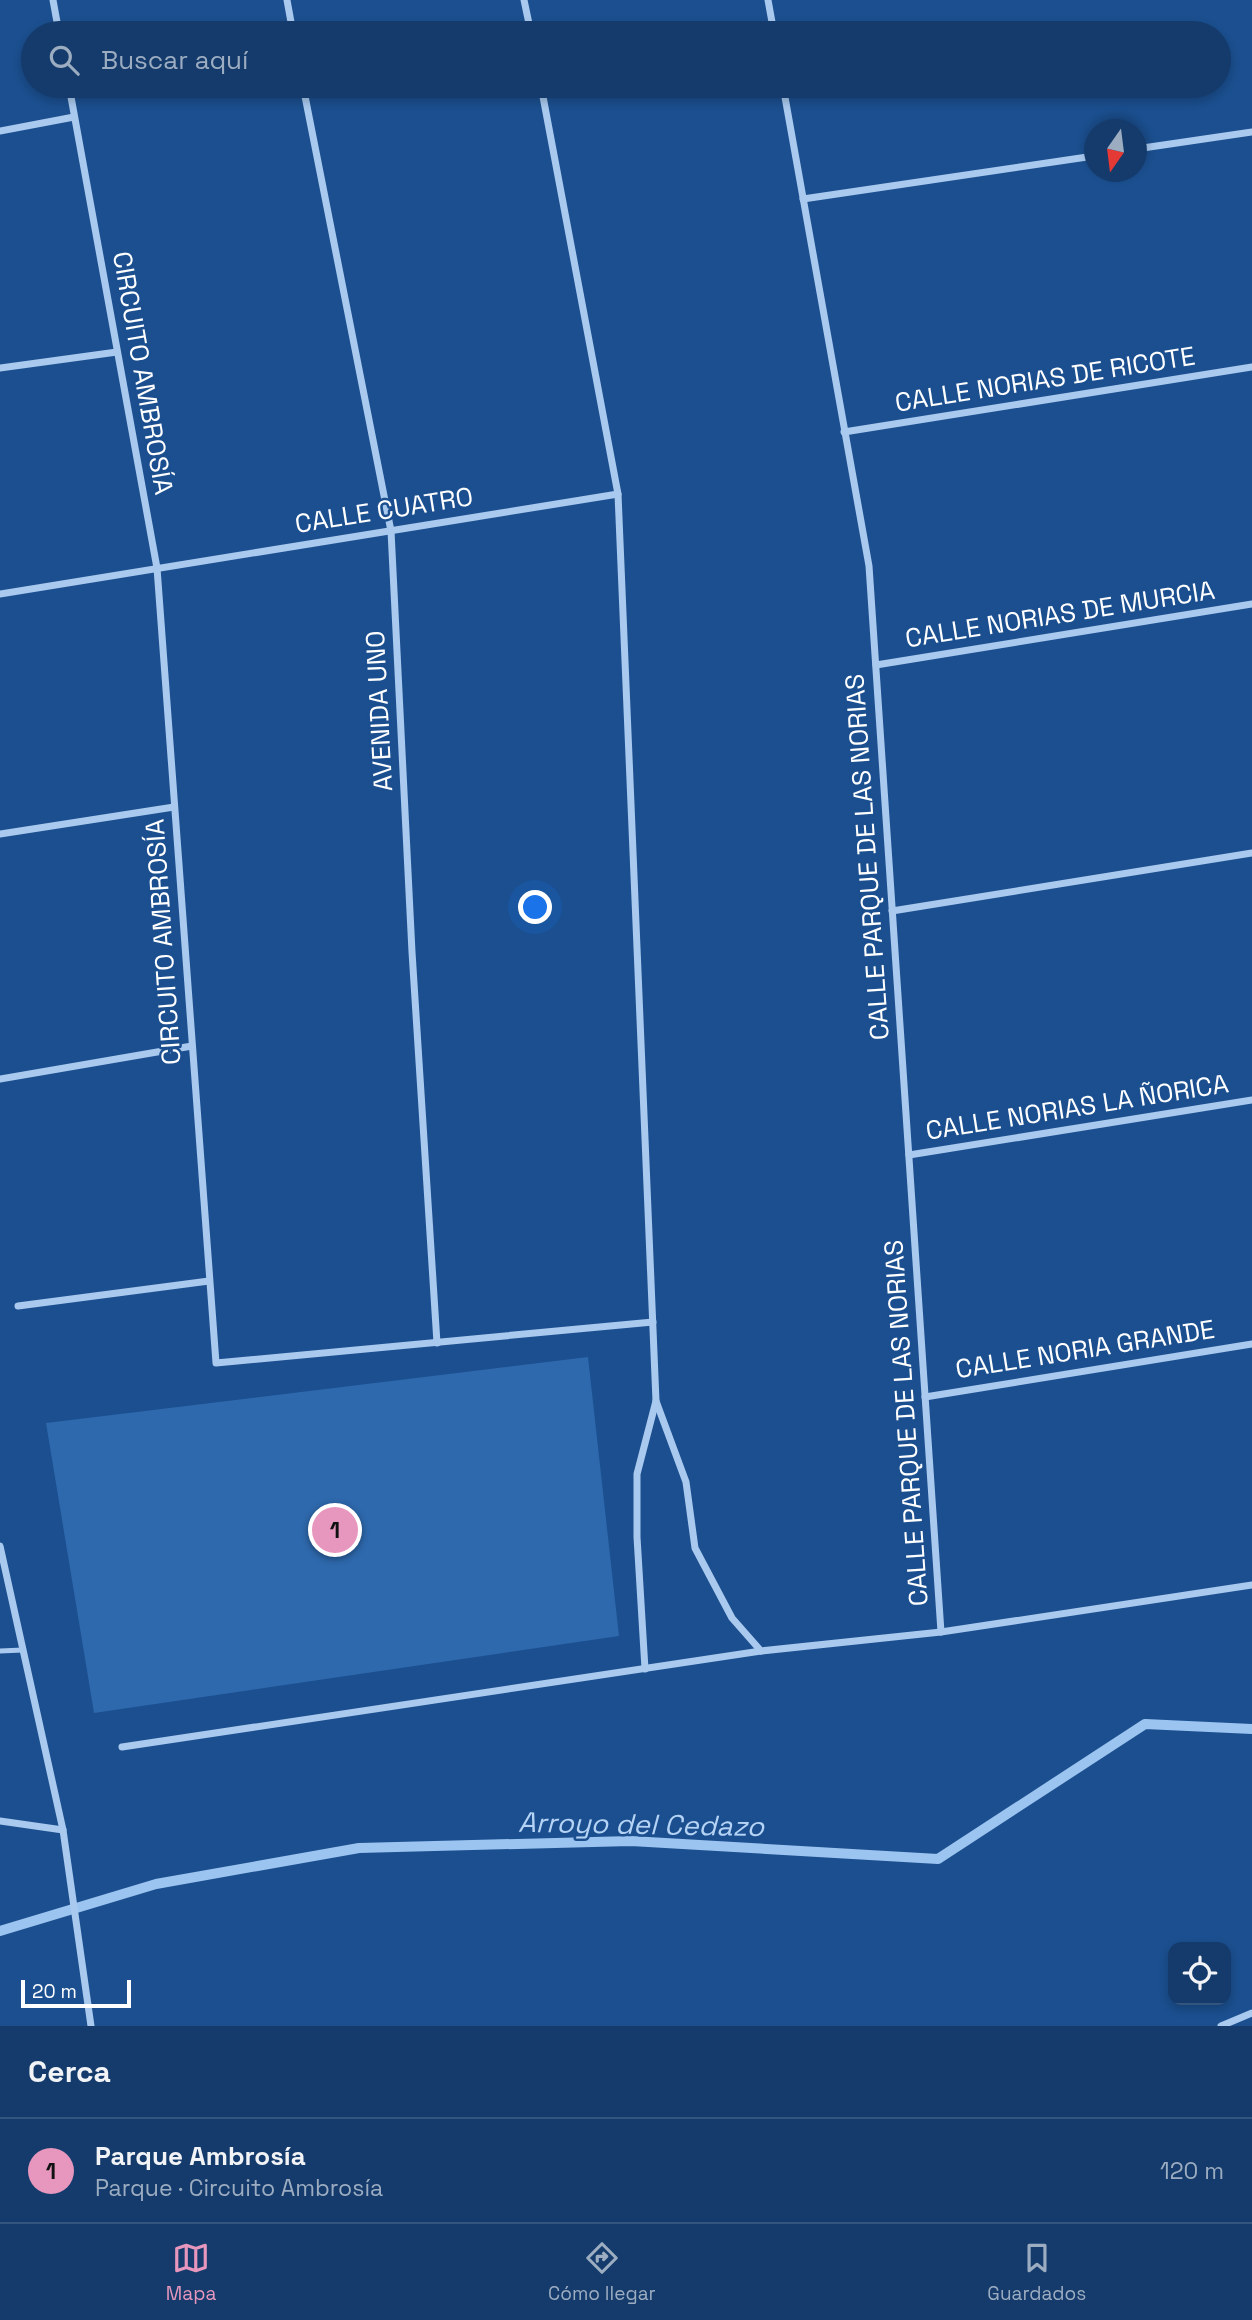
<!DOCTYPE html>
<html lang="es">
<head>
<meta charset="utf-8">
<style>
	body { margin:0; font-family:"Space Grotesk",sans-serif; background:#214673; color:#f1f3f6 }
	.controls { position:absolute; right:21px; bottom:21px; display:grid; overflow:hidden; border-radius:14px; box-shadow:0 4px 10px #0003 }
	.controls button { width:63px; height:63px; display:grid; place-items:center; padding:0; border:0; border-bottom:2px solid #33557e; background:#143b6b; color:#f1f3f6; font:35px sans-serif }
	.compass { position:absolute; left:1084px; top:119px; width:63px; height:63px; border-radius:50%; background:#143b6b; box-shadow:0 4px 10px #0003; rotate:194deg }
	.scale { position:absolute; left:21px; bottom:18px; width:110px; box-sizing:border-box; padding-left:7px; border:4px solid #fff; border-top:0; font-size:19px; line-height:24px; white-space:nowrap; color:#fff; -webkit-text-stroke:5px #1b4f8f; paint-order:stroke }
	.you { position:absolute; left:536px; top:908px; width:24px; height:24px; margin:-18px; border:5px solid #fff; border-radius:50%; background:#1a73e8; box-shadow:0 0 0 10px #1a73e833 }
	.badge { display:grid; place-items:center; width:46px; height:46px; border-radius:50%; background:#e797bd; color:#111; font-size:23px; font-weight:700 }
	.pin { position:absolute; translate:-50% -50%; border:4px solid #fff; box-shadow:0 2px 7px #0006 }
	.list { margin:0; padding:0; list-style:none }
	h2 { display:flex; justify-content:space-between; align-items:center; height:91px; margin:0; padding:0 28px; font-size:30px }
	h2 small { font-size:23px; font-weight:400; color:#9dadc1 }
	.list li { display:grid; grid-template-columns:46px 1fr auto; gap:21px; align-items:center; box-sizing:border-box; height:105px; padding:0 28px; border-top:2px solid #33557e }
	.list b { display:block; font-size:26px; white-space:nowrap }
	.list p { margin:0; font-size:23px; white-space:nowrap; color:#9dadc1 }
	.list em { font-size:23px; font-style:normal; color:#9dadc1 }
	.icon { flex:none; width:38px; height:38px; fill:none; stroke:currentColor; stroke-width:2; stroke-linecap:round; stroke-linejoin:round }
	.map { position:relative; flex:none; width:1252px; height:2026px; overflow:hidden }
	.search { position:absolute; background:#143b6b; box-shadow:0 4px 10px #0003; left:21px; right:21px; top:21px; height:77px; display:flex; align-items:center; gap:18px; box-sizing:border-box; padding:0 24px; border-radius:38px; color:#9dadc1; font-size:26px }
	.sheet { height:196px; background:#143b6b }
	nav { display:flex; justify-content:space-around; align-items:center; box-sizing:border-box; height:98px; border-top:2px solid #33557e; background:#143b6b; font-size:19px; color:#9dadc1 }
	nav a { display:grid; justify-items:center; gap:4px }
	nav .on { color:#e797bd }
	.map>svg:first-child { display:block }
	.green { fill:#2e69ad }
	.lines { fill:none; stroke-linecap:round; stroke-linejoin:round }
	.stream { stroke:#9cc4f0; stroke-width:10 }
	.service { stroke:#a9c9ee; stroke-width:5 }
	.minor { stroke:#a9c9ee; stroke-width:7 }
	.labels { text-anchor:middle; dominant-baseline:central; stroke-width:5; stroke-linejoin:round; paint-order:stroke }
	.street-label { font-size:26px; fill:#fff; stroke:#1b4f8f }
	.water-label { font-size:28px; font-style:italic; fill:#b5d3f5; stroke:#1b4f8f }
</style>
</head>
<body>
<div class="map">
<svg width="1252" height="2026" viewBox="0 0 1252 2026">
	<rect width="100%" height="100%" fill="#1b4f8f"/>
	<path class="green" d="M588,1357L619,1636L94,1713L46,1423Z"/>
	<g class="lines">
		<path class="stream" d="M0,1931L156,1884L359,1848L631,1841L938,1859L1145,1724L1252,1729"/>
		<path class="service" d="M0,1651L23,1650"/>
		<g class="minor">
			<path d="M53,0L59,33"/>
			<path d="M287,0L293,33"/>
			<path d="M524,0L531,33"/>
			<path d="M768,0L774,33"/>
			<path d="M69,86L157,568L216,1363L653,1322"/>
			<path d="M303,86L391,531L412,952L437,1343"/>
			<path d="M541,86L618,494L656,1401L637,1474V1537L645,1669"/>
			<path d="M783,86L869,566L941,1632"/>
			<path d="M0,131L74,117"/>
			<path d="M1136,149L1252,132"/>
			<path d="M803,199L1094,156"/>
			<path d="M0,368L117,352"/>
			<path d="M844,432L1252,367"/>
			<path d="M0,594L618,494"/>
			<path d="M876,665L1252,604"/>
			<path d="M0,834L174,807"/>
			<path d="M892,911L1252,853"/>
			<path d="M0,1079L192,1046"/>
			<path d="M909,1155L1252,1100"/>
			<path d="M18,1306L209,1281"/>
			<path d="M925,1397L1252,1344"/>
			<path d="M656,1401L686,1482L695,1548L732,1618L761,1651"/>
			<path d="M0,1546L63,1830L91,2026"/>
			<path d="M122,1747L761,1651L941,1632L1252,1585"/>
			<path d="M0,1821L63,1830"/>
			<path d="M1221,2026L1252,2013"/>
		</g>
	</g>
	<g class="labels">
		<g class="street-label">
			<text transform="translate(143 373) rotate(80)">CIRCUITO AMBROSÍA</text>
			<text transform="translate(1045 379) rotate(-9)">CALLE NORIAS DE RICOTE</text>
			<text transform="translate(384 510) rotate(-9)">CALLE CUATRO</text>
			<text transform="translate(1060 614) rotate(-9)">CALLE NORIAS DE MURCIA</text>
			<text transform="translate(379 711) rotate(-93)">AVENIDA UNO</text>
			<text transform="translate(867 857) rotate(-94)">CALLE PARQUE DE LAS NORIAS</text>
			<text transform="translate(163 942) rotate(-94)">CIRCUITO AMBROSÍA</text>
			<text transform="translate(1077 1107) rotate(-9)">CALLE NORIAS LA ÑORICA</text>
			<text transform="translate(1085 1349) rotate(-9)">CALLE NORIA GRANDE</text>
			<text transform="translate(906 1423) rotate(-94)">CALLE PARQUE DE LAS NORIAS</text>
		</g>
		<g class="water-label">
			<text transform="translate(641 1824) rotate(1)">Arroyo del Cedazo</text>
		</g>
	</g>
</svg>
<div class="controls">
<button><svg class="icon" aria-label="locate" viewBox="0 0 24 24"><circle cx="12" cy="12" r="6"/><path d="M12 2v4M12 18v4M2 12h4M18 12h4"/></svg></button>
</div>
<svg class="compass" viewBox="-18 -18 36 36"><path d="M0-13l5 13h-10z" fill="#e53935"/><path d="M0 13l5-13h-10z" fill="#9dadc1"/></svg>
<div class="scale">20 m</div>
<div class="you"></div>
<div class="pin badge" style="left:335px;top:1530px">1</div>
<div class="search"><svg class="icon" aria-label="search" viewBox="0 0 24 24"><circle cx="10" cy="10" r="6"/><path d="M15 15l6 6"/></svg>Buscar aquí</div>
</div>
<section class="sheet">
<h2>Cerca<small></small></h2>
<ul class="list">
<li><span class="badge">1</span><div><b>Parque Ambrosía</b><p>Parque · Circuito Ambrosía</p></div><em>120 m</em></li>
</ul>
</section>
<nav>
<a class="on"><svg class="icon" aria-label="map" viewBox="0 0 24 24"><path d="M3 6l6-2 6 2 6-2v14l-6 2-6-2-6 2zM9 4v14M15 6v14"/></svg>Mapa</a>
<a><svg class="icon" aria-label="directions" viewBox="0 0 24 24"><path d="M12 3l9 9-9 9-9-9zM9 14v-3h6M13 9l2 2-2 2"/></svg>Cómo llegar</a>
<a><svg class="icon" aria-label="saved" viewBox="0 0 24 24"><path d="M7 4h10v16l-5-4-5 4z"/></svg>Guardados</a>
</nav>
</body>
</html>
